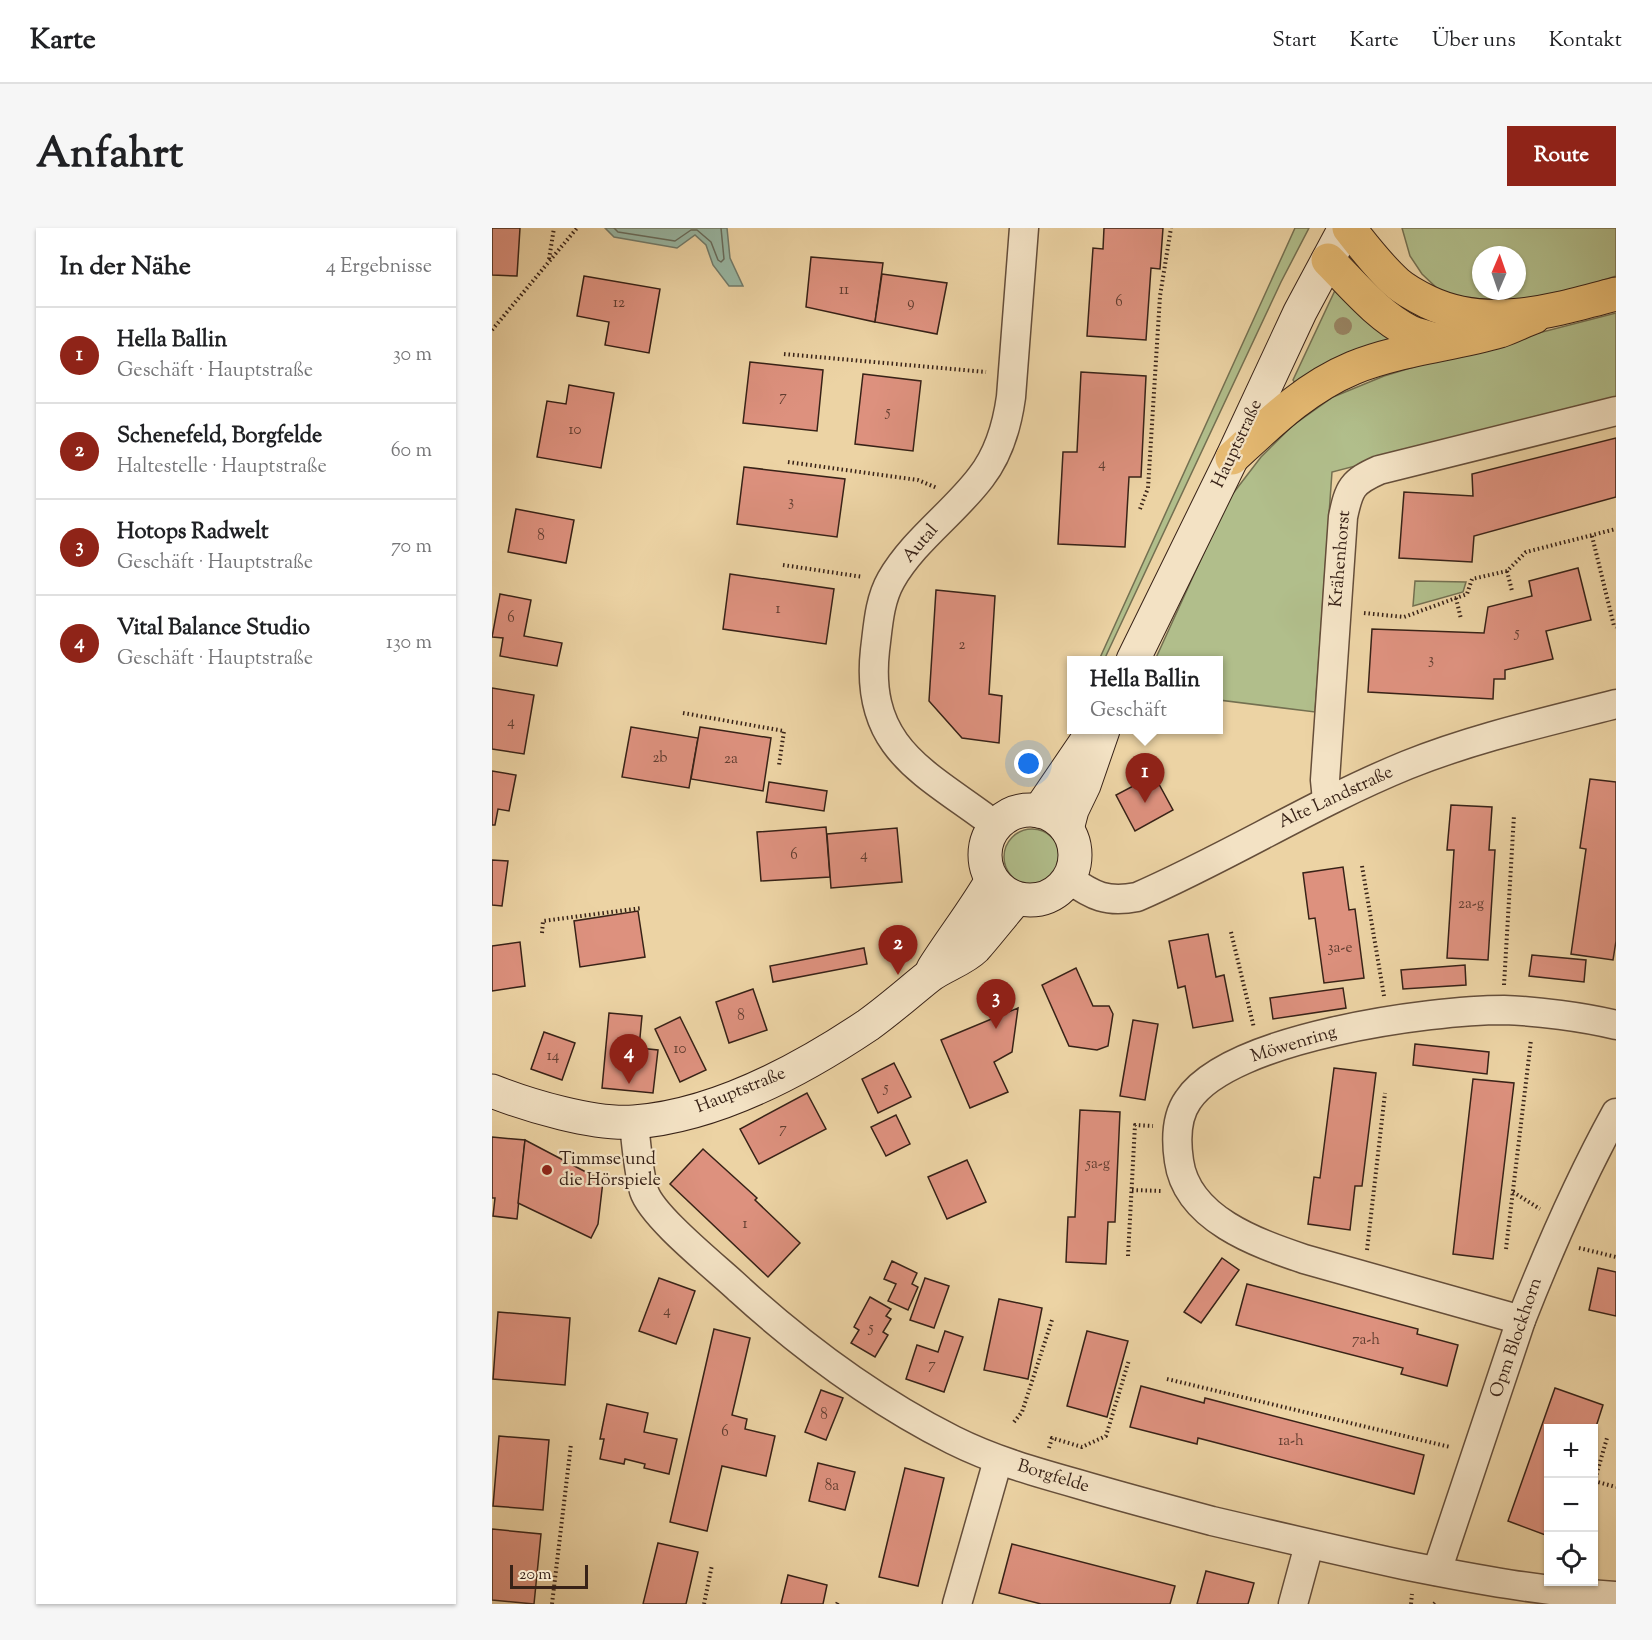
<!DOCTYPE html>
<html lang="de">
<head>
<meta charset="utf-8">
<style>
	body { margin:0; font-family:"Sorts Mill Goudy",serif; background:#f6f6f6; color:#202124 }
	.controls { position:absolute; right:18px; bottom:18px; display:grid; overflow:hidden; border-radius:0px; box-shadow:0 2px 4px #0004 }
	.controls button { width:54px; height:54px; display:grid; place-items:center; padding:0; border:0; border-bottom:2px solid #e0e0e0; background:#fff; color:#202124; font:30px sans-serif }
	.compass { position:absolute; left:980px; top:18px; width:54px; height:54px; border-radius:50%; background:#fff; box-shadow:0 2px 4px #0004; rotate:2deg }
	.scale { position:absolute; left:18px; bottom:15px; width:78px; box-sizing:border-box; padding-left:6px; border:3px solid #382217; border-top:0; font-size:16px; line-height:21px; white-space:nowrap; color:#382217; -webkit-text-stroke:4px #f3e2c4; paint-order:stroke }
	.you { position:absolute; left:537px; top:536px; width:21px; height:21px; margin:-15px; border:4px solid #fff; border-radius:50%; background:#1a73e8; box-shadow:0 0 0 9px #1a73e833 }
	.badge { display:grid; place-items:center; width:39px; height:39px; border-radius:50%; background:#8f2418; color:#fff; font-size:20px; font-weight:700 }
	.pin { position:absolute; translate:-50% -50px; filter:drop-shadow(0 2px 3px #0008) }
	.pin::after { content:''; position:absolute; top:32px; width:21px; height:18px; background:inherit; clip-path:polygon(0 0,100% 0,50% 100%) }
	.popup { position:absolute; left:575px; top:428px; width:156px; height:78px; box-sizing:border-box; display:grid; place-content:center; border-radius:0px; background:#fff; filter:drop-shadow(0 2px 4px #0005); font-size:20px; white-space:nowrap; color:#757577 }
	.popup b { font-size:22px; color:#202124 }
	.popup::after { content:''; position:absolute; left:50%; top:100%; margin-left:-12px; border:12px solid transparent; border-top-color:#fff }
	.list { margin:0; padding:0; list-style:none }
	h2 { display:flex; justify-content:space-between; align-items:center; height:78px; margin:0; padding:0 24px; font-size:26px }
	h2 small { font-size:20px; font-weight:400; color:#757577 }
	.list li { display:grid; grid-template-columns:39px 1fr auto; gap:18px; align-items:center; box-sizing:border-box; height:96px; padding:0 24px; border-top:2px solid #e0e0e0 }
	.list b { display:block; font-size:22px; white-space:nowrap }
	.list p { margin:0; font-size:20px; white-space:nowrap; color:#757577 }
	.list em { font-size:20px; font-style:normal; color:#757577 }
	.icon { flex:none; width:33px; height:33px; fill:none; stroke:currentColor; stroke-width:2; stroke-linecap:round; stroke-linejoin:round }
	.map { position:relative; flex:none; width:1124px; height:1376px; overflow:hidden; border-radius:0px }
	header { display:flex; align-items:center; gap:36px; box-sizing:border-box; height:84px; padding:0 30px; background:#fff; border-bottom:2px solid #e0e0e0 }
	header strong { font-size:28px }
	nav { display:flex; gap:33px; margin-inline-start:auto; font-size:21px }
	.intro { display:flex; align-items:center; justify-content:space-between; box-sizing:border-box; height:144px; padding:0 36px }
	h1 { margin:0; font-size:42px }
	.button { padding:15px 27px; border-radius:0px; background:#8f2418; color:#fff; font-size:21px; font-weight:700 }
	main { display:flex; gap:36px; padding:0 36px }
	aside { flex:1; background:#fff; border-radius:0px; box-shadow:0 2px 4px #0004 }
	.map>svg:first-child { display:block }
	.green { fill:#b1be8b; stroke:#747051; stroke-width:1.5; fill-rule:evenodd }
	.water { fill:#99b8a5; stroke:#727c6c; stroke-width:1.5 }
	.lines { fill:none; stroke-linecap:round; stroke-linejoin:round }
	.shore { stroke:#686d5e; stroke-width:1.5 }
	.building { fill:#dd917e; stroke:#382217; stroke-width:1.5 }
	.minor-casing { stroke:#654e3a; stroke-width:31 }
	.secondary-casing { stroke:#382217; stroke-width:35 }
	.primary-casing { stroke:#382217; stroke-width:35 }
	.trunk-casing { stroke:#382217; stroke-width:35 }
	.path { stroke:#382217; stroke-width:4; stroke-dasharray:1.5 3; stroke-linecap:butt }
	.minor { stroke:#f3e2c4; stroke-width:28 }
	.secondary { stroke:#f3e2c4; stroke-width:33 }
	.primary { stroke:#e6ba72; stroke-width:33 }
	.trunk { stroke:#e6ba72; stroke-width:33 }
	.tree { fill:#9a8766 }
	.poi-dot { fill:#8f2418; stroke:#f3e2c4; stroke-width:2 }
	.labels { text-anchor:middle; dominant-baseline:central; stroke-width:4.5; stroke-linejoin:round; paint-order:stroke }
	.number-label { font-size:15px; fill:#613e31 }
	.street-label { font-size:18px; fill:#382217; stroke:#f3e2c4 }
	.poi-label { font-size:18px; fill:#382217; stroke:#f3e2c4; text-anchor:start }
</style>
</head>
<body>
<header>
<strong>Karte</strong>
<nav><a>Start</a><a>Karte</a><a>Über uns</a><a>Kontakt</a></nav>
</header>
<div class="intro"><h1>Anfahrt</h1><a class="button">Route</a></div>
<main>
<aside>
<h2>In der Nähe<small>4 Ergebnisse</small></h2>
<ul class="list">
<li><span class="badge">1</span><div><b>Hella Ballin</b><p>Geschäft · Hauptstraße</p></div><em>30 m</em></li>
<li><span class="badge">2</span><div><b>Schenefeld, Borgfelde</b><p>Haltestelle · Hauptstraße</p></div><em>60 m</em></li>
<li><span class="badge">3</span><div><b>Hotops Radwelt</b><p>Geschäft · Hauptstraße</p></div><em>70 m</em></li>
<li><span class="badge">4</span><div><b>Vital Balance Studio</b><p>Geschäft · Hauptstraße</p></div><em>130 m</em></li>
</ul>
</aside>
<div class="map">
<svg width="1124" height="1376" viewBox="0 0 1124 1376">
	<rect width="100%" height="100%" fill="#ecd3a4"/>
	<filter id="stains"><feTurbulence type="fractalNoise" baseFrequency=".00333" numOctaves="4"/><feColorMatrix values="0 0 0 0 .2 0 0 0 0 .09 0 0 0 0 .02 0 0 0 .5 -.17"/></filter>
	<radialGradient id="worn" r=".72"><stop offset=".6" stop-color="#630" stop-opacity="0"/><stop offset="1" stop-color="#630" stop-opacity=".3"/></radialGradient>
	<g class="green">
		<path d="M803,0H817L789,54L612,432H607Z"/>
		<path d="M910,0H1124V48L1063,68L1024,74L965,69L946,61L930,46L918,28ZM989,27H1025V63H989Z"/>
		<path d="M846,56L906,111L803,155L801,152Z"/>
		<path d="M1124,85V170L840,244L823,484L727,472L726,432H663L736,272L769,229L800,198L841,169L892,148L965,126Z"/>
		<path d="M923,353L974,354L971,364L921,378Z"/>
		<circle cx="540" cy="629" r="28"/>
	</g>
	<path class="water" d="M113,0H235L238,30L251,58H237L221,37L214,17L203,7L185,20L122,9Z"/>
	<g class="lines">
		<path class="shore" d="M122,0L126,4L183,13L199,2H205L219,14L226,32L229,34L232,31L229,0"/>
	</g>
	<g class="building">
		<path d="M0,0H28L25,48L0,47Z"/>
		<path d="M612,0H671L668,41L659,40L654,112L595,108L601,20L611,21Z"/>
		<path d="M319,29L391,35L383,94L314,79Z"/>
		<path d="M390,46L455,55L445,106L383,94Z"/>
		<path d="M92,48L168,61L157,125L113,117L117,94L85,88Z"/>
		<path d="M258,134L331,142L325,203L251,195Z"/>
		<path d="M589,144L654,148L649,249H637L633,319L566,316L571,224H585Z"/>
		<path d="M371,146L429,153L421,223L363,216Z"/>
		<path d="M77,157L122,165L109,240L45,229L55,173L74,176Z"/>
		<path d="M1124,210V269L982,308L980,334L907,330L912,264L981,268L980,246Z"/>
		<path d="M252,239L353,251L345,309L245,296Z"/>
		<path d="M24,281L82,292L74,335L16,324Z"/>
		<path d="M1086,340L1099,392L1054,403L1061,431L1013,442V451H1002L1001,471L876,464L880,401L992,405L996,379L1040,368L1037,353Z"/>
		<path d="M238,346L342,361L334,416L231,401Z"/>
		<path d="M444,362L503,368L497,466L510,468L507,515L470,510L437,473Z"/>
		<path d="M8,366L39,372L32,408L70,415L65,438L8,428L11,410L0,409Z"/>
		<path d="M0,460L42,467L32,526L0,521Z"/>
		<path d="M139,499L206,510L197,560L130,549Z"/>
		<path d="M208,499L279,510L271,563L199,551Z"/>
		<path d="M0,543L24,547L17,583L6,581L3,597H0Z"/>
		<path d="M662,547L681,582L643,603L624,567Z"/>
		<path d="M1098,551L1124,554V713L1121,732L1079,726L1094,621L1088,620Z"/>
		<path d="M277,554L335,563L332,583L274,574Z"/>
		<path d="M959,577L1000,579L997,622H1003L996,732L955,730L962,622H955Z"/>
		<path d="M334,599L338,649L269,653L265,604Z"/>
		<path d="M405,600L410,654L339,660L335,606Z"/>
		<path d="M0,632L16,633L10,678L0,677Z"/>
		<path d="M851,639L857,682L863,681L872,750L832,755L823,690L817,691L811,645Z"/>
		<path d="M146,683L153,729L88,739L82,693Z"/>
		<path d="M716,706L724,749L732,747L741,793L701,800L693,758L686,760L677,713Z"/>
		<path d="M28,714L33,758L0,763V718Z"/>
		<path d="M372,720L375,736L281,754L278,738Z"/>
		<path d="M1040,727L1094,732L1092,754L1037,748Z"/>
		<path d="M973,737L974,757L911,761L909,742Z"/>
		<path d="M584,740L601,778H617L621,786L616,818L605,822L577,818L550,757Z"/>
		<path d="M851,760L854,780L781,791L778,770Z"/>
		<path d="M261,761L275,802L237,815L224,774Z"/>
		<path d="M526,780L520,824L502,834L516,864L478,880L449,812Z"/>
		<path d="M117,785L150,788L147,820L166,822L161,865L110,860Z"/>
		<path d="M188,789L214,842L188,854L163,801Z"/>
		<path d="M641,792L666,796L653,872L628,868Z"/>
		<path d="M52,804L83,815L70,852L39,841Z"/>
		<path d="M923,816L997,824L995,846L921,837Z"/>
		<path d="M402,835L419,869L386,885L370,851Z"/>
		<path d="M842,840L884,845L870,958H863L858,1002L816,996L822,949L828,950Z"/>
		<path d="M981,851L1022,855L1001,1031L961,1026Z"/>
		<path d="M315,865L334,901L267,936L248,901Z"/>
		<path d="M588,882L628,884L623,994H616L614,1036L574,1034L576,989H583Z"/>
		<path d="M404,887L418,916L394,928L379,899Z"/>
		<path d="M0,909L33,912L25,991L1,988L3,970H0Z"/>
		<path d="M33,912L111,953L106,996L99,1010L26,975Z"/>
		<path d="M211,921L265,970L263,972L308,1015L276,1049L178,956Z"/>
		<path d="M475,932L494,974L455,991L436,949Z"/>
		<path d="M730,1030L747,1042L709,1095L692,1084Z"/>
		<path d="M400,1033L425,1045L420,1056L426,1059L416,1082L396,1073L404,1056L392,1051Z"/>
		<path d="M1106,1040L1124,1044V1088L1097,1082Z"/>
		<path d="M167,1050L203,1063L184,1116L147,1103Z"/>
		<path d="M433,1050L457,1058L442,1100L418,1092Z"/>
		<path d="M755,1056L926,1101L925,1106L966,1117L955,1158L909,1146L911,1140L744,1097Z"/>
		<path d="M378,1069L399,1081L394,1088L399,1091L391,1104L396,1107L383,1129L359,1115L367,1102L362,1099Z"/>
		<path d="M507,1071L550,1080L536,1151L492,1142Z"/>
		<path d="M6,1084L78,1090L73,1157L1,1151Z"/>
		<path d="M222,1101L258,1110L240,1187L255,1191L253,1201L283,1208L274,1248L230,1238L215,1303L178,1294Z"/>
		<path d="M453,1103L471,1109L452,1164L414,1151L425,1117L446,1124Z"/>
		<path d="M595,1103L636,1113L615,1189L575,1178Z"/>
		<path d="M649,1158L712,1175L713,1170L932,1227L922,1266L706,1210L705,1216L638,1199Z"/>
		<path d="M1063,1160L1111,1177L1102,1205V1200H1056V1308L1016,1293Z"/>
		<path d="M329,1162L351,1170L334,1212L313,1204Z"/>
		<path d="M115,1176L156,1185L152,1204L185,1211L177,1246L152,1240L153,1236L133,1231L132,1236L108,1231L112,1211H108Z"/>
		<path d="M7,1208L57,1212L51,1282L1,1278Z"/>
		<path d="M326,1235L363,1244L353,1282L317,1273Z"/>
		<path d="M413,1240L452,1250L426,1358L387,1349Z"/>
		<path d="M0,1301L49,1306L42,1376L0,1372Z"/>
		<path d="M166,1315L206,1324L194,1376H151Z"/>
		<path d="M520,1316L683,1358L678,1376H549L507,1365Z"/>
		<path d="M714,1343L762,1355L756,1376H705Z"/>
		<path d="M296,1347L335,1357L331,1376H289Z"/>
	</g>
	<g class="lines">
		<defs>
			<g id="minor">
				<path d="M835,572L833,552L851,289C857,260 860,254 887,242L1124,183"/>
				<path d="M503,597C435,545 372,522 383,422C386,399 387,373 399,352C422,312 462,285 489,249C507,226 515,198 519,169L532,0"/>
				<path d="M577,651C601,668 615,675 645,669C737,629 822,575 915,537C982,510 1054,494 1124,476"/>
				<path d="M142,894C144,916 146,941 152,963C160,989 226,1041 248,1062C313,1121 382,1172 461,1212C501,1232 543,1244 586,1256C630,1269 675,1281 720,1293C784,1308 848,1323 912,1337C982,1351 1052,1364 1124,1368"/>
				<path d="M1029,1092L812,1031C765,1015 695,991 687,933C684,913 684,889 696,872C738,809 939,782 1012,782C1044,783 1092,789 1124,797"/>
				<path d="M945,1343L1029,1092C1057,1021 1087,952 1124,885"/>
				<path d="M465,1376L506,1232"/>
				<path d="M801,1376L817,1317"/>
			</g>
			<g id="secondary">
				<path d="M641,432L740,230L808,84L853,0"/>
				<circle cx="538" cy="627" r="45"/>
				<path d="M547,583L598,508"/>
				<path d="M575,601L580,582L592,557L611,502"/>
				<path d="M441,741C460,711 482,683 500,652"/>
				<path d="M0,863C38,878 102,897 142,894C224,888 309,842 376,797C397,782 416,765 436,749C450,738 471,732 483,720C497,704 510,687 524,671"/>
			</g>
			<g id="primary">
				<path d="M836,32C861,57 886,88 918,104C930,109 942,111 954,114"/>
				<path d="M740,230C778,195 813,160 861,140C908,121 960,117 1008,103C1020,99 1031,93 1042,89"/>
			</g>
			<path id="trunk" d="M857,0C872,19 887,39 905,55C914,63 926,69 936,74C997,103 1063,82 1124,66"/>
		</defs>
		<use href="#minor" class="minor-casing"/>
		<use href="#secondary" class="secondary-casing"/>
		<use href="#primary" class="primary-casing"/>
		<use href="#trunk" class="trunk-casing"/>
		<g class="path">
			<path d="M57,31L62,0"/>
			<path d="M0,102L85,0"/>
			<path d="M292,126L494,144"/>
			<path d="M296,234L426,252L445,260"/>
			<path d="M648,281L656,260L668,68L679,0"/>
			<path d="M1100,308L1122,398L1124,399"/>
			<path d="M291,337L371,349"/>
			<path d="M1015,343L1020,363"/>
			<path d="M964,370L969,391"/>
			<path d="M872,385L912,389L975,366L980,351L1015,343L1034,324L1124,301"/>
			<path d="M191,485L292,503L287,537"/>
			<path d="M870,638L892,768"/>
			<path d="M739,704L762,800"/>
			<path d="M50,705L51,693L150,680"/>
			<path d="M1012,757L1022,587"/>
			<path d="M640,962L669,963"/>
			<path d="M1021,964L1048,981"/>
			<path d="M1087,1020L1124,1029"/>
			<path d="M1014,1021L1039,812"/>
			<path d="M875,1022L893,865"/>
			<path d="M636,1028L643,897L661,898"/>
			<path d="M675,1151L958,1219"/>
			<path d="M522,1194L530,1184L560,1092"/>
			<path d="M557,1220L560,1210L590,1219L614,1208L637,1132"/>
			<path d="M1102,1253L1124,1259"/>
			<path d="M1102,1255L1115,1210"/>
			<path d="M60,1376L79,1216"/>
			<path d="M212,1376L220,1337"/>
			<path d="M345,1376L346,1374"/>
			<path d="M919,1376L920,1366"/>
			<path d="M942,1376L944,1374"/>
		</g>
		<use href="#minor" class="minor"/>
		<use href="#secondary" class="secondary"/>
		<use href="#primary" class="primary"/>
		<use href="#trunk" class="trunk"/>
	</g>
	<circle class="tree" cx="851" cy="98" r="9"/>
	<circle class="poi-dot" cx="55" cy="942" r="6"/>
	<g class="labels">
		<g class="number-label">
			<text x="352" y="62">11</text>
			<text x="627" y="74">6</text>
			<text x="127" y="75">12</text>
			<text x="419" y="75">9</text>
			<text x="291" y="169">7</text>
			<text x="396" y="184">5</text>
			<text x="83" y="202">10</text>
			<text x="610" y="236">4</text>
			<text x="299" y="274">3</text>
			<text x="49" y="308">8</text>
			<text x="286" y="381">1</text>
			<text x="19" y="390">6</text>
			<text x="1025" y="405">5</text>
			<text x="470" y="417">2</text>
			<text x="939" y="432">3</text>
			<text x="19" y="494">4</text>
			<text x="168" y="530">2b</text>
			<text x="239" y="531">2a</text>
			<text x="302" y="627">6</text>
			<text x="372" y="627">4</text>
			<text x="979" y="676">2a-g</text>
			<text x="848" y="720">3a-e</text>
			<text x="249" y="788">8</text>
			<text x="188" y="821">10</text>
			<text x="61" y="828">14</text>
			<text x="394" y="860">5</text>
			<text x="291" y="901">7</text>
			<text x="606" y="936">5a-g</text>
			<text x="253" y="996">1</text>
			<text x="175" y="1083">4</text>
			<text x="379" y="1100">5</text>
			<text x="874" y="1112">7a-h</text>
			<text x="440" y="1137">7</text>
			<text x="332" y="1187">8</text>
			<text x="233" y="1204">6</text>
			<text x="799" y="1213">1a-h</text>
			<text x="340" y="1258">8a</text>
		</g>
		<g class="street-label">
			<text transform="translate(746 216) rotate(-65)">Hauptstraße</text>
			<text transform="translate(429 316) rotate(-49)">Autal</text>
			<text transform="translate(849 331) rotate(-85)">Krähenhorst</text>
			<text transform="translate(844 570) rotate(-25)">Alte Landstraße</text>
			<text transform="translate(802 817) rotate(-17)">Möwenring</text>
			<text transform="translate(249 863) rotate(-22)">Hauptstraße</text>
			<text transform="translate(1025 1110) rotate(-71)">Opm Blockhorn</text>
			<text transform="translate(561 1249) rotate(17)">Borgfelde</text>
		</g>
		<g class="poi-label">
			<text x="67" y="932">Timmse und<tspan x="67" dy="21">die Hörspiele</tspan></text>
		</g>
	</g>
	<rect width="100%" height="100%" filter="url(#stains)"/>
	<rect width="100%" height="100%" fill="url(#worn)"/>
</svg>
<div class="controls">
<button>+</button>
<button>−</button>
<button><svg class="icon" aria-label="locate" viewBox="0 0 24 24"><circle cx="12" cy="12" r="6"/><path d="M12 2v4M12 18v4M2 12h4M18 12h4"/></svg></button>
</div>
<svg class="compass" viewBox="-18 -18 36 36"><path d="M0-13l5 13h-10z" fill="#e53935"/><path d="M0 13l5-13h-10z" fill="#757577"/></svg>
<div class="scale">20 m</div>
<div class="you"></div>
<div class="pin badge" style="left:653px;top:575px">1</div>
<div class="popup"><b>Hella Ballin</b>Geschäft</div>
<div class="pin badge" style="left:406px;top:747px">2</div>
<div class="pin badge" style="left:504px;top:801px">3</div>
<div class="pin badge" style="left:137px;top:856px">4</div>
</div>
</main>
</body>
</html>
